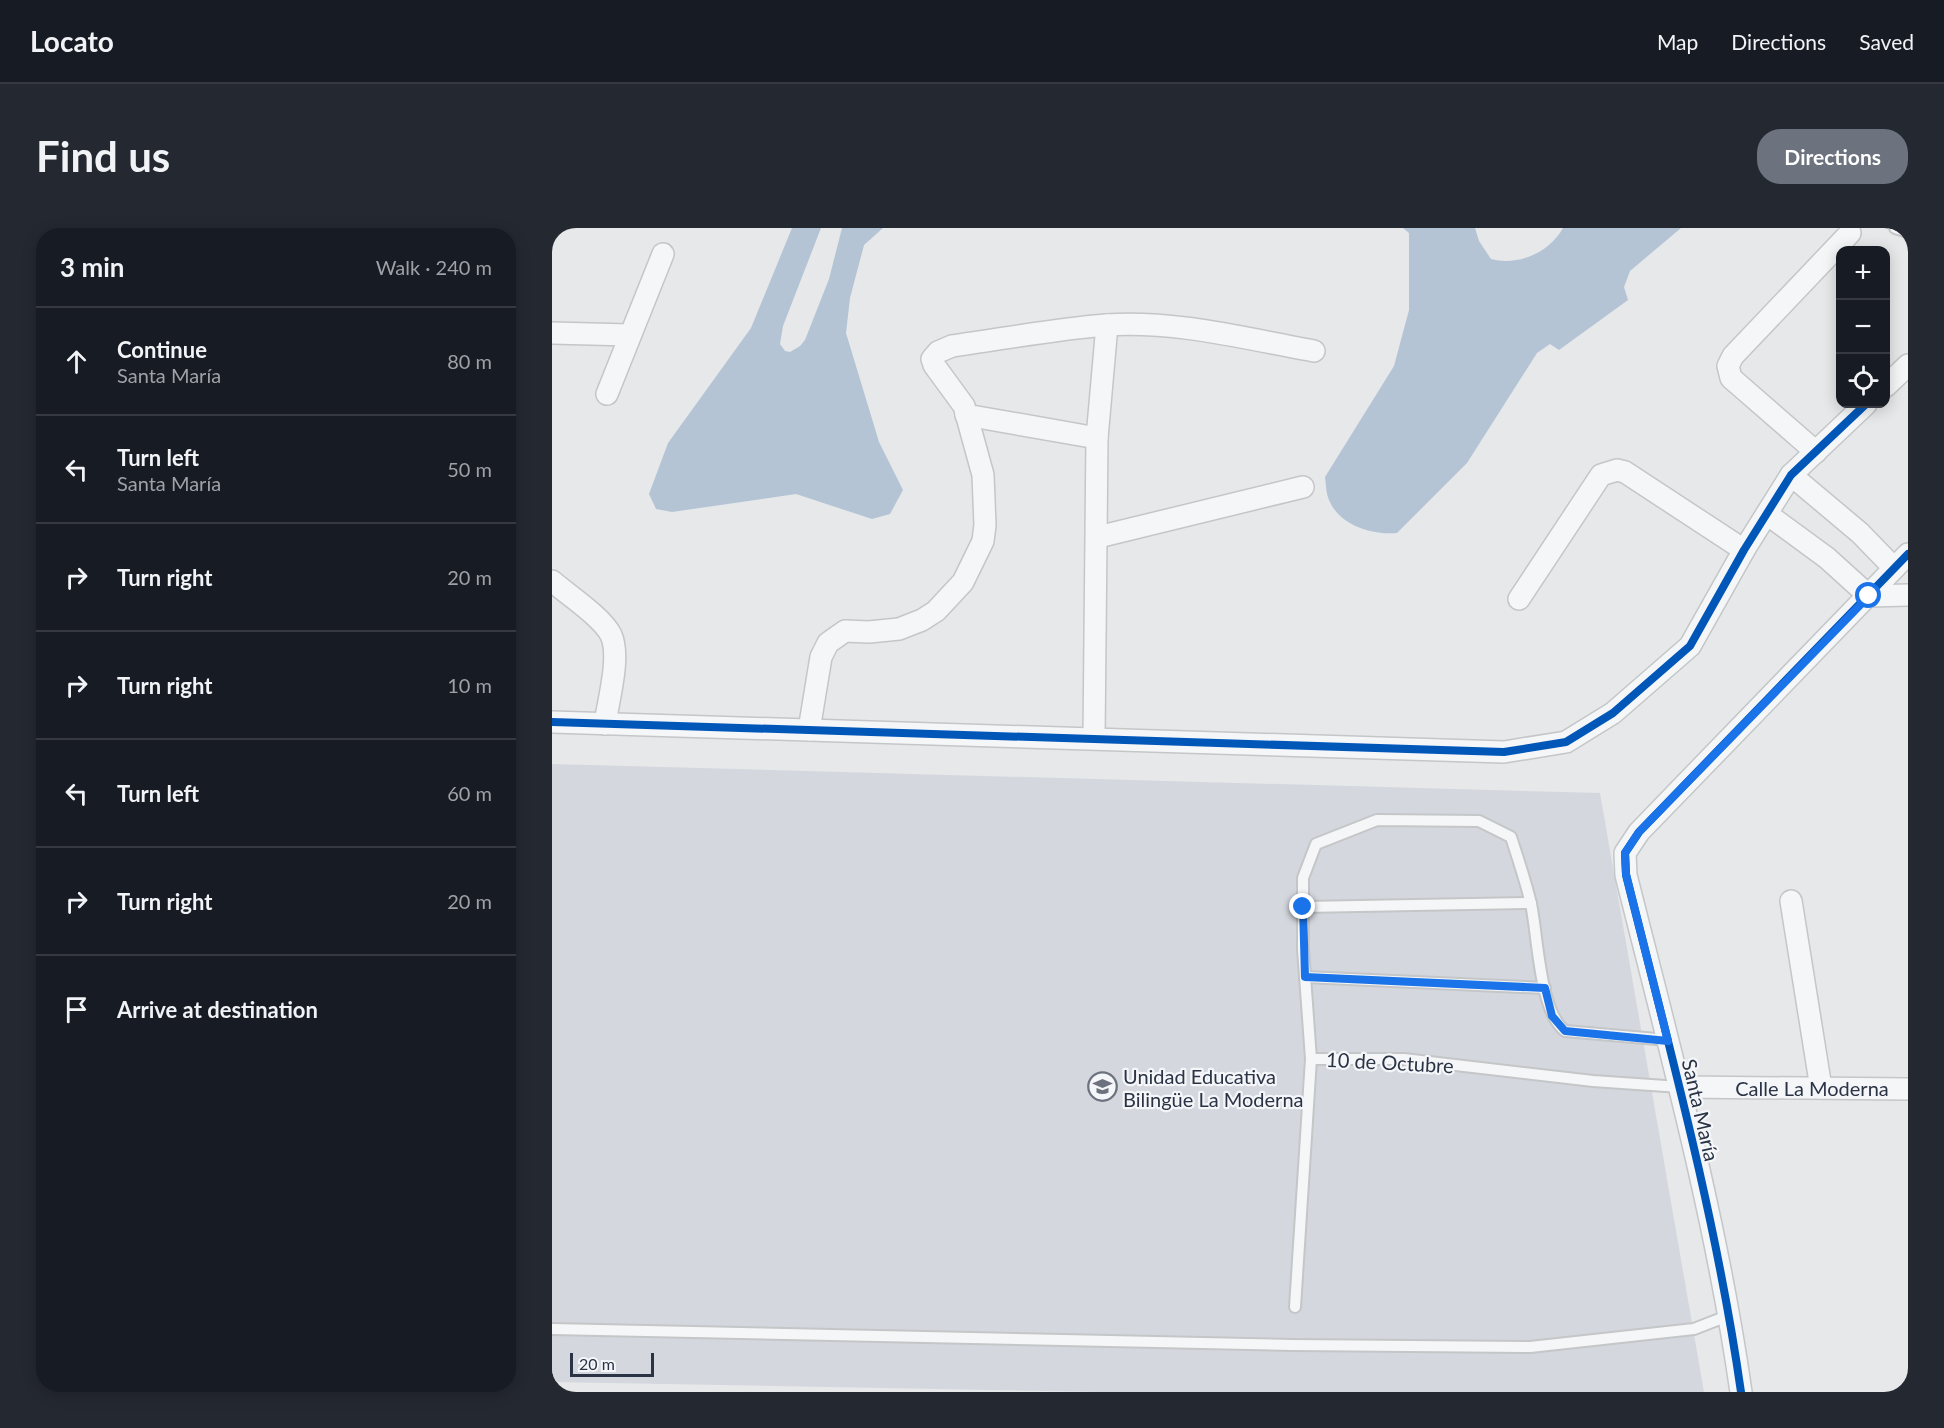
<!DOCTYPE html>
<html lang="en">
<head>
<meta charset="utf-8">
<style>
	body { margin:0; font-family:Lato,sans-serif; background:#242831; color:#f1f3f6 }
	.controls { position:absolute; right:18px; top:18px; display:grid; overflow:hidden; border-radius:12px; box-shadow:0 3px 15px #0003 }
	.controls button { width:54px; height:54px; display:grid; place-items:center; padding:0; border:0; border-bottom:2px solid #363941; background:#171b24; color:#f1f3f6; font:30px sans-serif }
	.scale { position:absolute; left:18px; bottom:15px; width:84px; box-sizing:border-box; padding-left:6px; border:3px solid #2b3445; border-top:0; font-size:16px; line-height:21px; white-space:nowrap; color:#2b3445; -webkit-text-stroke:4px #f4f6f9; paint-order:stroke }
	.stop { position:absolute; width:18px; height:18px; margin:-14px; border:4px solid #1a73e8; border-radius:50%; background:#fff }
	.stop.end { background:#1a73e8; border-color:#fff; box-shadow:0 2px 6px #0008 }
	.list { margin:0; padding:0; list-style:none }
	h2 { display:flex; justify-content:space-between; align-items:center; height:78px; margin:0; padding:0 24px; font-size:26px }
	h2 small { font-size:20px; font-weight:400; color:#9ea1a6 }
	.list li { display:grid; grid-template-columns:39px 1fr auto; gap:18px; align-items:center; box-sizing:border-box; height:108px; padding:0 24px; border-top:2px solid #363941 }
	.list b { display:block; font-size:22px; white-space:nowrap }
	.list p { margin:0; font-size:20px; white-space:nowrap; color:#9ea1a6 }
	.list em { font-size:20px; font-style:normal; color:#9ea1a6 }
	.icon { flex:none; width:33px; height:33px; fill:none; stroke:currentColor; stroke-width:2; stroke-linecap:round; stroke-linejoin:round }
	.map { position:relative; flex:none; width:1356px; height:1164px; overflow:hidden; border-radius:24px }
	header { display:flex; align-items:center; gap:36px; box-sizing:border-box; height:84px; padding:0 30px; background:#171b24; border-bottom:2px solid #363941 }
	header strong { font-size:28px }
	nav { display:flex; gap:33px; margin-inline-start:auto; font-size:21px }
	.intro { display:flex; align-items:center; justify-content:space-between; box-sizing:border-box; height:144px; padding:0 36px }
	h1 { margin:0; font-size:42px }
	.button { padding:15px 27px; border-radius:24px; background:#6c737f; color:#fff; font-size:21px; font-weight:700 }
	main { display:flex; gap:36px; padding:0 36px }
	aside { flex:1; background:#171b24; border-radius:24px; box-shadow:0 3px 15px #0003 }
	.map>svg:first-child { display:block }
	.built { fill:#d4d7dd }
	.water { fill:#b4c4d5 }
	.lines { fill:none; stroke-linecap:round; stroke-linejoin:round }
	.service-casing { stroke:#c4c6c8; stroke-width:14 }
	.minor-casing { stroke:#c4c6c8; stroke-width:24 }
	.service { stroke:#f5f6f7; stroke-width:10 }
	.minor { stroke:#f5f6f7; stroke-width:21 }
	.cycleway-casing { stroke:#f4f6f9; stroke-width:11 }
	.cycleway { stroke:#0057b8; stroke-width:8 }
	.route { stroke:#1a73e8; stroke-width:8 }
	.labels { text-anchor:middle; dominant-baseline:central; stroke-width:4.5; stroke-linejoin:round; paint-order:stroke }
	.street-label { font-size:20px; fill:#2b3445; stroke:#f4f6f9 }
	.poi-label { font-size:20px; fill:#2b3445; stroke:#f4f6f9; text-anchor:start }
</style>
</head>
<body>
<header>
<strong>Locato</strong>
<nav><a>Map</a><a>Directions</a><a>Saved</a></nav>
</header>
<div class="intro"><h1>Find us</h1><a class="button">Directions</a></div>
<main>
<aside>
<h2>3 min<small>Walk · 240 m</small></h2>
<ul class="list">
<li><svg class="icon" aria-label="ahead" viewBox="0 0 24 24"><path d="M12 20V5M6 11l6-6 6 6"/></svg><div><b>Continue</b><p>Santa María</p></div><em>80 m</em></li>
<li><svg class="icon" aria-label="left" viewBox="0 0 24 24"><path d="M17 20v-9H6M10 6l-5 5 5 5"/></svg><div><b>Turn left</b><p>Santa María</p></div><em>50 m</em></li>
<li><svg class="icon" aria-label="right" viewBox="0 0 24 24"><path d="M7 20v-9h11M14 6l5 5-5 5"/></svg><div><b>Turn right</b></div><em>20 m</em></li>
<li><svg class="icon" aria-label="right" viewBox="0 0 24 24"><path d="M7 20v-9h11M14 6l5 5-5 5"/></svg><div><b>Turn right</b></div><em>10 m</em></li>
<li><svg class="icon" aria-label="left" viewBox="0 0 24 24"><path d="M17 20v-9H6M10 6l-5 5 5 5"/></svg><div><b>Turn left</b></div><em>60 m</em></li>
<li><svg class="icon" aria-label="right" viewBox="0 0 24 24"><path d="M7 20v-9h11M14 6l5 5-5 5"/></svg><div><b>Turn right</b></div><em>20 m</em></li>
<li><svg class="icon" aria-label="arrive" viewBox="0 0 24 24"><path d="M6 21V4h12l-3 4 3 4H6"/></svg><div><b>Arrive at destination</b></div></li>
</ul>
</aside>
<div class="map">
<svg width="1356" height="1164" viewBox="0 0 1356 1164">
	<rect width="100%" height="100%" fill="#e6e8ea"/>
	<path class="built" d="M0,536L1048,565L1152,1164H550L0,1154Z"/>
	<g class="water">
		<path d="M240,0H269L231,98L228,116L233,123L238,124L248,118L253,112L277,51L290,0H331L312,17L298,70L294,105L327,214L351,262L338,286L320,291L244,266L120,284L104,281L97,266L116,215L199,100Z"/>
		<path d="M851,0H923L927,13L939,31C966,38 997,25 1011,0H1129L1078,43L1072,59L1076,72L1007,122L998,116L985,125L915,235L845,305C820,307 788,298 777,272C774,265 774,256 773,249L842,138L857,82V5Z"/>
	</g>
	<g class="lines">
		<defs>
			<g id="service">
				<path d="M1343,0L1356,4"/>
				<path d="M751,679L979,675"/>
				<path d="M753,749L993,760"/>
				<path d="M759,831H852L1041,853L1128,859"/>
				<path d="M743,1079L759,831L751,721V650L764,616L825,592L927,593L959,609C966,631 974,654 979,676C986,708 987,783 1013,803L1116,812"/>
				<path d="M0,1101L740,1117L978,1119L1142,1101L1178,1087"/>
			</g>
			<g id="minor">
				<path d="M0,105L78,107"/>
				<path d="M1334,158L1356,137"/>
				<path d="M55,166L111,26"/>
				<path d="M414,187L545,210"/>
				<path d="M1264,224L1179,150L1176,138L1181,128L1298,5"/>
				<path d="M1239,247L1308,305L1342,340"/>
				<path d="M1215,286L1275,330L1317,368L1356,367"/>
				<path d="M546,309L751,259"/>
				<path d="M0,353C16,367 50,389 59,407C69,429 56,473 53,496"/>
				<path d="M967,371L1049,247L1065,242L1073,244L1192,322"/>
				<path d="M0,494L952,524L1014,514L1061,485L1138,418L1192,322L1239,247L1314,176"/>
				<path d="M257,502L269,429L276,415L293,403L317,404L347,401L370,392L384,383L411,354L431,313L433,297L431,247L412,178L382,137L380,131L386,124L400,118C451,111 503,101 554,97C623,92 695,111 762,123"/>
				<path d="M542,510L545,210L555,97"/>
				<path d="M1239,673L1269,860"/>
				<path d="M1128,859L1356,861"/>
				<path d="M1189,1164C1164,989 1117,818 1074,647L1073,625L1087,604L1356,326"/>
			</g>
		</defs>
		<use href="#service" class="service-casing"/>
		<use href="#minor" class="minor-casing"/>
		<use href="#service" class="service"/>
		<use href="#minor" class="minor"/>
		<defs>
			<g id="cycleway">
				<path d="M0,494L952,524L1014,514L1061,485L1138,418L1192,322L1239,247L1314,176"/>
				<path d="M1189,1164C1164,989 1117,818 1074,647L1073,625L1087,604L1356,326"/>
			</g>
		</defs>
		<use href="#cycleway" class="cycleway-casing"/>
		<use href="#cycleway" class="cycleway"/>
	</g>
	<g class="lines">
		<path class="route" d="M751,679L753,749L993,760L1000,788L1013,803L1116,813L1074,646L1073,625L1087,604L1317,368"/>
	</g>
	<defs>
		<symbol id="school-ring" viewBox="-11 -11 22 22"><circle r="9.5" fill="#f4f6f9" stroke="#6c737f" stroke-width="1.5"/><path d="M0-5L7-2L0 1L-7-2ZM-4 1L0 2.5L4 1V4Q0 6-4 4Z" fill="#6c737f"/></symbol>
	</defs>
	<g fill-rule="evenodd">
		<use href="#school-ring" x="534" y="842" width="33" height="33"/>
	</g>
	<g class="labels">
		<g class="street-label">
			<text transform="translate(838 834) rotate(3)">10 de Octubre</text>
			<text x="1260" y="860">Calle La Moderna</text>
			<text transform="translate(1149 882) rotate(77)">Santa María</text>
		</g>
		<g class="poi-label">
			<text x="571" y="848">Unidad Educativa<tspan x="571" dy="23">Bilingüe La Moderna</tspan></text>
		</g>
	</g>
</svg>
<div class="controls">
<button>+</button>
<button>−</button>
<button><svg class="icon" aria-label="locate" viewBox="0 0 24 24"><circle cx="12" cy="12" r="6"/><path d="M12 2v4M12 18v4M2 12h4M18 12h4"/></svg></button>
</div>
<div class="scale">20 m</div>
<div class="stop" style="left:1317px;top:368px"></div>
<div class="stop end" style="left:751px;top:679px"></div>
</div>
</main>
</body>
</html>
